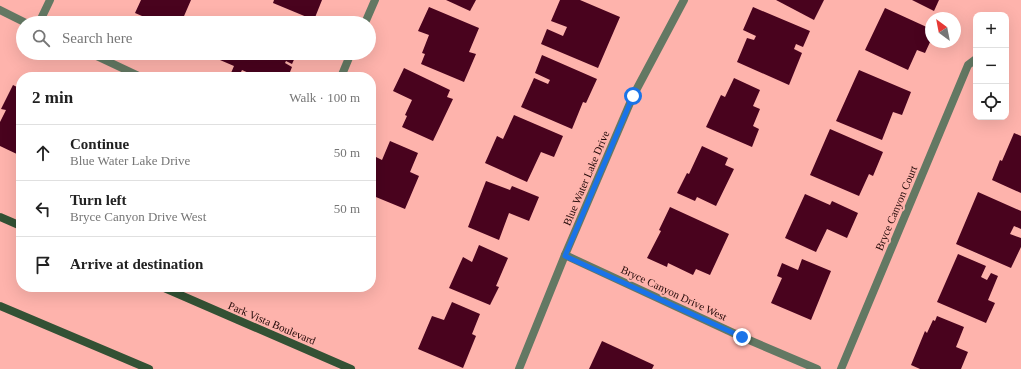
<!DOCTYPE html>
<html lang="en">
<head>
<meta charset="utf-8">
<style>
	body { margin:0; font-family:Georgia,serif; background:#f6f6f6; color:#222 }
	.controls { position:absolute; right:12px; top:12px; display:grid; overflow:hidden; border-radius:8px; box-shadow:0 4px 16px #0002 }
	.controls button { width:36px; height:36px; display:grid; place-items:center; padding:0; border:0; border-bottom:1px solid #e0e0e0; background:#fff; color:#222; font:20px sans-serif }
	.compass { position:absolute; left:925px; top:12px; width:36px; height:36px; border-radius:50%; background:#fff; box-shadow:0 4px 16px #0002; rotate:328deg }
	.stop { position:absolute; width:12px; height:12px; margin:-9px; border:3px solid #1a73e8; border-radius:50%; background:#fff }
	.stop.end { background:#1a73e8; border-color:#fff; box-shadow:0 1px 4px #0008 }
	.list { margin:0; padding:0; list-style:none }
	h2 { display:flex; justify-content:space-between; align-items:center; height:52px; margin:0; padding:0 16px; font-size:17px }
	h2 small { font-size:13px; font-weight:400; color:#767676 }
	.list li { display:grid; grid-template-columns:26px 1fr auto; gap:12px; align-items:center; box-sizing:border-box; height:56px; padding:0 16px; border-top:1px solid #e0e0e0 }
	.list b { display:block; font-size:15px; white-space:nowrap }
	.list p { margin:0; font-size:13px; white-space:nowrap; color:#767676 }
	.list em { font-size:13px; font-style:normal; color:#767676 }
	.icon { flex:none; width:22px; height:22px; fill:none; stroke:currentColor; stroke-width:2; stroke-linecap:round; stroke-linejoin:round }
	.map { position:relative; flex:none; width:1021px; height:369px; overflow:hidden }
	.search { position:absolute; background:#fff; box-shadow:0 4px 16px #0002; left:16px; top:16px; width:360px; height:44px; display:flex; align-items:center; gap:10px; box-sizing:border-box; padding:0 14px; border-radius:22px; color:#767676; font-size:15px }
	.panel { position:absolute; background:#fff; box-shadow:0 4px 16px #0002; left:16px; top:72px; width:360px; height:220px; border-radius:16px }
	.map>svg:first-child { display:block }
	.building { fill:#49031e }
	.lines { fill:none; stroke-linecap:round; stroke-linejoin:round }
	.minor { stroke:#637863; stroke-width:8 }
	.secondary { stroke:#335134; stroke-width:8 }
	.route { stroke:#1a73e8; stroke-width:5 }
	.labels { text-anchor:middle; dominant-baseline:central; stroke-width:4; stroke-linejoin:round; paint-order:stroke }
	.street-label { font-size:11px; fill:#240a09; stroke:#feb3ac }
</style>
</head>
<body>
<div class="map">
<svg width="1021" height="369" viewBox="0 0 1021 369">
	<rect width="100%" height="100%" fill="#feb3ac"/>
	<g class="building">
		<path d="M141,0H191L181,23H139L142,16L135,13Z"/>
		<path d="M274,0H322L314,20L273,3Z"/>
		<path d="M446,0H476L470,11Z"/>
		<path d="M560,0H580L620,17L598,68L541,44L547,29L563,36L567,27L551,21Z"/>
		<path d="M776,0H824L814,20Z"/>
		<path d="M912,0H939L934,11Z"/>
		<path d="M429,7L479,28L469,52L476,54L464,82L421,64L425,54L422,53L429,35L418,31Z"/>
		<path d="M753,7L810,31L803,47L796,44L794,49L802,53L789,85L737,62L747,38L754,40L756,36L743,30Z"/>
		<path d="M885,8L931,29V40L925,53L917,50L908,70L865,50Z"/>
		<path d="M223,53H297L292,64L286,61L285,63L292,67L288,77H258L242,70L239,76L231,73L234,66L220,60Z"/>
		<path d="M542,55L597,79L586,103L583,102L572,129L521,107L534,78L548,84L550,80L535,73Z"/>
		<path d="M404,68L450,90L447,97L453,99L433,141L402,127L407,116L405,115L412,100L393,91Z"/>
		<path d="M859,70L911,92L902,115L893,112L882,140L836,121Z"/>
		<path d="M734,78L760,90L753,106L760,109L753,126L759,129L752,147L706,127L721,95L725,97Z"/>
		<path d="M13,85L21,89V156L0,146V122L6,110L1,109Z"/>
		<path d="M514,115L563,136L554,157L541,152L527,182L485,163L497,136L503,139Z"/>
		<path d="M830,129L883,152L873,176L869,174L859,196L810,175Z"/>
		<path d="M1014,133L1021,136V193L992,180L1000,160L1002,161Z"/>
		<path d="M390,141L418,153L410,172L419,176L405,209L371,195V168L376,157L382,160Z"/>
		<path d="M702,146L728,158L725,165L734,169L716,206L697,197L695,201L677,193L687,173L689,174Z"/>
		<path d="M486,181L510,190L512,186L539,197L529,221L509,213L499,240L468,227Z"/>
		<path d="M978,192L1021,211V229L1014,226L1010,234L1021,238V247L1011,268L956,244Z"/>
		<path d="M805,194L830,205L832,201L858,213L847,238L827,229L816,252L785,238Z"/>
		<path d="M670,207L729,234L710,275L696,269L693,275L668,263L667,267L647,258L661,231L659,230Z"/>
		<path d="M479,245L508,258L496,286L499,287L490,305L449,288L463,257L472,262Z"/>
		<path d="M958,254L986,266L981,277L987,280L991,273L998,276L988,300L995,303L986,323L937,302Z"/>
		<path d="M802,259L831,271L811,320L771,303L782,278L777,276L782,263L798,270Z"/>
		<path d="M452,302L480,314L472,334L476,336L463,368L418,349L432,316L444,320Z"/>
		<path d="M937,316L964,327L956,347L968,352L961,369H920L911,365L925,331L927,333L933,320L935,321Z"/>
		<path d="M602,341L654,365L652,369H589Z"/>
	</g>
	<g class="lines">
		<g class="minor">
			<path d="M0,10L26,23"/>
			<path d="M39,23L50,0"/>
			<path d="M365,23L375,0"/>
			<path d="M90,53L141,77"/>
			<path d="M341,77L351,53"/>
			<path d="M565,255L742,337L817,369"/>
			<path d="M519,369L565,255L633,96L684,0"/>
			<path d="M841,369L968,65L976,59"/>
		</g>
		<g class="secondary">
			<path d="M0,217L21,226"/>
			<path d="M162,287L351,369"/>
			<path d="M0,306L149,369"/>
		</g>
	</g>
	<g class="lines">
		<path class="route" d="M633,96L565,256L742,337"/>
	</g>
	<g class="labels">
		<g class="street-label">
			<text transform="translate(586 178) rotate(-67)">Blue Water Lake Drive</text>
			<text transform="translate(896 208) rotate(-67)">Bryce Canyon Court</text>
			<text transform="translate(674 293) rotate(25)">Bryce Canyon Drive West</text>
			<text transform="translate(272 323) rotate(23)">Park Vista Boulevard</text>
		</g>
	</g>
</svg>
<div class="controls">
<button>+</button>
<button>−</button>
<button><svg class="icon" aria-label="locate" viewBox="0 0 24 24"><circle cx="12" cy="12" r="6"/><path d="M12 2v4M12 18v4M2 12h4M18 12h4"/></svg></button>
</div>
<svg class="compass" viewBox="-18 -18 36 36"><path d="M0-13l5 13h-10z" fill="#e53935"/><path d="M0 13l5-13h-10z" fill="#767676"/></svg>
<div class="stop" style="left:633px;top:96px"></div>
<div class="stop end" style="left:742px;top:337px"></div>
<div class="search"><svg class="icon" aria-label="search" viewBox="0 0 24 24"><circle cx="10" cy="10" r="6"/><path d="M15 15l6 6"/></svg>Search here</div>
<section class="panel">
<h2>2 min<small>Walk · 100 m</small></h2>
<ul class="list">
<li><svg class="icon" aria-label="ahead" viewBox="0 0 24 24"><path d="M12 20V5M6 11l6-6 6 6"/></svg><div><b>Continue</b><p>Blue Water Lake Drive</p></div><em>50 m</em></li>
<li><svg class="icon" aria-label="left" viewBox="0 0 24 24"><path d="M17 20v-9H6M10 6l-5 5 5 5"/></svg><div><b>Turn left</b><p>Bryce Canyon Drive West</p></div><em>50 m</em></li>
<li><svg class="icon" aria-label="arrive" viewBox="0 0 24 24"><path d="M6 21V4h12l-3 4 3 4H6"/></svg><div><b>Arrive at destination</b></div></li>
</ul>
</section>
</div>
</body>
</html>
